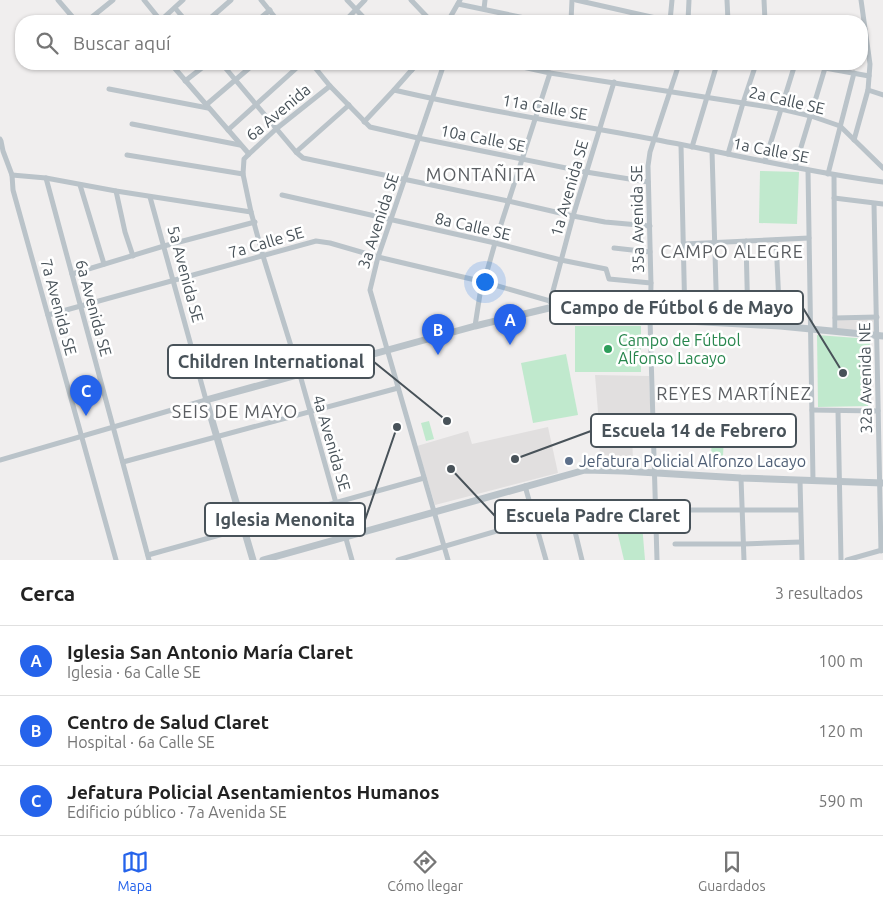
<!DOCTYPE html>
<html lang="es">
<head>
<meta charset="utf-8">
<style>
	body { margin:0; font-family:Ubuntu,sans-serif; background:#f6f6f6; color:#222 }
	.you { position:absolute; left:484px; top:281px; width:18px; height:18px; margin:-12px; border:4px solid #fff; border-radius:50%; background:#1a73e8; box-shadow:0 0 0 8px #1a73e833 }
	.badge { display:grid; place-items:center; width:32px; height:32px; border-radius:50%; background:#2563eb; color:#fff; font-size:16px; font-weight:700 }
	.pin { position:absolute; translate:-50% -41px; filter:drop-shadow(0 1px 2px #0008) }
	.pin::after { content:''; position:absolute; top:26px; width:18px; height:15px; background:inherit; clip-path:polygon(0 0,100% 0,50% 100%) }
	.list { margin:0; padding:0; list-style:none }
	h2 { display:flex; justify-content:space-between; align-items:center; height:65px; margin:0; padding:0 20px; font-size:21px }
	h2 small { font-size:16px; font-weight:400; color:#767676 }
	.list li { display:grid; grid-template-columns:32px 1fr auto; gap:15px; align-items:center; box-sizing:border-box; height:70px; padding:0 20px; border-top:1px solid #e0e0e0 }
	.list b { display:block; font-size:19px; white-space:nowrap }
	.list p { margin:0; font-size:16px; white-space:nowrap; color:#767676 }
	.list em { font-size:16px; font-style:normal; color:#767676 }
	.icon { flex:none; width:28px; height:28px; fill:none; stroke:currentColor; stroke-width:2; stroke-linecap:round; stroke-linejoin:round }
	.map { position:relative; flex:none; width:883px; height:560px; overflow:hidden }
	.search { position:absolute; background:#fff; box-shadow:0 1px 4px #0004; left:15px; right:15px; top:15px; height:55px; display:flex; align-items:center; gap:12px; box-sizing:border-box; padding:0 18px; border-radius:20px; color:#767676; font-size:19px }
	.sheet { height:275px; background:#fff }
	nav { display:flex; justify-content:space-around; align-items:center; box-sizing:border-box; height:70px; border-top:1px solid #e0e0e0; background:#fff; font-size:14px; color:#767676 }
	nav a { display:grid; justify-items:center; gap:2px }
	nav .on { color:#2563eb }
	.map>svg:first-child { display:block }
	.education { fill:#e1dfdf }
	.green { fill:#c0e9cd }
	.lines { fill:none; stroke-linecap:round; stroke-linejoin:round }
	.minor { stroke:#bac3c9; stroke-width:5 }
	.tertiary { stroke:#bac3c9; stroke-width:7 }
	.leisure-dot { fill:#2e9e5b; stroke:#fff; stroke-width:2 }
	.service-dot { fill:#5c6f8a; stroke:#fff; stroke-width:2 }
	.labels { text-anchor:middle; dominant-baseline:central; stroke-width:5; stroke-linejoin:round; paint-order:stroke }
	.street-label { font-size:16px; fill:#485259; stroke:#fff }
	.leisure-label { font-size:16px; fill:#27864d; stroke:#fff; text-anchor:start }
	.service-label { font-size:16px; fill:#4e5e75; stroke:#fff; text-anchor:start }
	.neighbourhood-label { font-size:18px; letter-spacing:1px; fill:#5b5e62; stroke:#fff }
	.leader { fill:none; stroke:#485259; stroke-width:2 }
	.callout-dot { fill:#485259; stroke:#fff; stroke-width:2 }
	.callout { fill:#fff; stroke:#485259; stroke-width:2 }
	.callout-label { font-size:18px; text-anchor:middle; font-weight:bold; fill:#485259 }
</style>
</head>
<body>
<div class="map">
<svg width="883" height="560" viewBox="0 0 883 560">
	<rect width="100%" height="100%" fill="#f0eeee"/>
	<g class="education">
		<path d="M874,318V332L838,330V319Z"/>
		<path d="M595,375L649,376L651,426H632L633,466L600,467L599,424Z"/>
		<path d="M548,427L558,473L435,505L417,446L468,431L472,444Z"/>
	</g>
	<g class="green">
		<path d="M760,171L799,172L797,224L759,223Z"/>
		<rect x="575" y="326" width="66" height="46"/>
		<path d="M817,335L870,339L868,406L818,407Z"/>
		<path d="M566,354L578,415L533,423L521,363Z"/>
		<path d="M429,421L434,439L426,441L421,423Z"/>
		<path d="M712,436H724L723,456H711Z"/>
		<path d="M615,522L642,524L645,560H624Z"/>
	</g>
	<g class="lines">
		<g class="minor">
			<path d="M58,0L76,21"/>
			<path d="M144,0L161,21"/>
			<path d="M261,0L278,21"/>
			<path d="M347,0L367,21"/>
			<path d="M411,0L431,21"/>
			<path d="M576,0L669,21"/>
			<path d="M727,0L728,21"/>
			<path d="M764,0L765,21"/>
			<path d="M458,4L539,21"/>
			<path d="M175,8L186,21"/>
			<path d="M484,9L485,0"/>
			<path d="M87,21L113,0"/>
			<path d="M160,21L183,0"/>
			<path d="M207,21L231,0"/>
			<path d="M257,21L270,10"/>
			<path d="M345,21L365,0"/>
			<path d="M448,21L460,0"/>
			<path d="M571,21L572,0"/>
			<path d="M670,21L672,0"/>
			<path d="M688,21L689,0"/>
			<path d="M171,64L249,154"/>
			<path d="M222,64L296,152L303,158L508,201L573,216L605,222L650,226"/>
			<path d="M312,64L330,86L370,127L418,138L586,172L648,182"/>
			<path d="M406,64L412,70"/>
			<path d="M444,64L378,257L370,290L448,560"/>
			<path d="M509,64L550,73L743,103L781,109L811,116L840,126L883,168"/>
			<path d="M803,64L869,76"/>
			<path d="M185,81L207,64"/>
			<path d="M330,86L276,129L249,154L244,159L243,174L251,212L263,256L300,375L352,560"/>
			<path d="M109,89L208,108"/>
			<path d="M394,90C479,110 566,123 652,139C729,153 805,172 883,182"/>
			<path d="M868,90L883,95"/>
			<path d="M206,105L254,64"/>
			<path d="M364,122L394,90L417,64"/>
			<path d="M132,124L240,145"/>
			<path d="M228,130L301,64"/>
			<path d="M0,139L1,141L3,151L12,175L13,190L116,560"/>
			<path d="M854,140L868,90L870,64L861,0"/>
			<path d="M681,145L685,320"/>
			<path d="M692,147L717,64"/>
			<path d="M712,151L717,322"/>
			<path d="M296,152L349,105"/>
			<path d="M728,154L743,103L756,64"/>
			<path d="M127,155L243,174"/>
			<path d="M765,161L795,64"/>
			<path d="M795,167L825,68"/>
			<path d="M808,170L813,481"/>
			<path d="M828,174L854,73"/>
			<path d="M12,175L46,178L116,191L251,212"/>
			<path d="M834,175L835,331"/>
			<path d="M46,178L149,560"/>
			<path d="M80,185L104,264"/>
			<path d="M116,191L125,232L133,256"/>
			<path d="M282,195L495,243L561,260L606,269L609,279L651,283"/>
			<path d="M834,198L883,204"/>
			<path d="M874,204L881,551"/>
			<path d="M776,240L780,326"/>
			<path d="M746,241L748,324"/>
			<path d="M684,244L809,238"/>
			<path d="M614,248L650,252"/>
			<path d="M72,274L164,246L255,222"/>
			<path d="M550,302L573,216L614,82"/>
			<path d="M48,315L316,241L330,243L378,257L484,282L550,301"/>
			<path d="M835,318L877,317"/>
			<path d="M475,326L480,294L484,282L495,243L550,73"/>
			<path d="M812,410L878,411"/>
			<path d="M838,411L841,560"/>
			<path d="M0,460L206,400L150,197"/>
			<path d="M123,462L398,388"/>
			<path d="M741,478L744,560"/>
			<path d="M800,480L802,560"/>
			<path d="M525,486L546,560"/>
			<path d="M674,510H800"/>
			<path d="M570,511L582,560"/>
			<path d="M675,544H743L801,542"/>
			<path d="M148,555L424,478"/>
			<path d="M398,560L534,520L600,505L605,504L656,508"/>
			<path d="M657,560L650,319L651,285L648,166L650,152L679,64"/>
			<path d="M847,560L882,550"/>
		</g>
		<g class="tertiary">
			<path d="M253,560L206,400L475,326L549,308L650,319L780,326L883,336"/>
			<path d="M263,560L585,470L623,471L741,478L883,483"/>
		</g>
	</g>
	<circle class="leisure-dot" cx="608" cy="349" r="5"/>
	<circle class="service-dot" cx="569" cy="461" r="5"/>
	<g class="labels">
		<g class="street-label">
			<text transform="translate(787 100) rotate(13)">2a Calle SE</text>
			<text transform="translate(545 107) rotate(10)">11a Calle SE</text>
			<text transform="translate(278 112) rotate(-40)">6a Avenida</text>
			<text transform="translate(483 138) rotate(11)">10a Calle SE</text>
			<text transform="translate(771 150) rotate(11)">1a Calle SE</text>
			<text transform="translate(569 188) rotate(-74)">1a Avenida SE</text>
			<text transform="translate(637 219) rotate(-91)">35a Avenida SE</text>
			<text transform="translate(378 221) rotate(-72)">3a Avenida SE</text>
			<text transform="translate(473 226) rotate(13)">8a Calle SE</text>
			<text transform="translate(266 242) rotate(-16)">7a Calle SE</text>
			<text transform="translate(186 274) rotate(75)">5a Avenida SE</text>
			<text transform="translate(59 307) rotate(75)">7a Avenida SE</text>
			<text transform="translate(94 308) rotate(75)">6a Avenida SE</text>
			<text transform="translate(865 378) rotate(-91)">32a Avenida NE</text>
			<text transform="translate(332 443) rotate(74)">4a Avenida SE</text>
		</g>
		<g class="leisure-label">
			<text x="618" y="340">Campo de Fútbol<tspan x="618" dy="18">Alfonso Lacayo</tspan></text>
		</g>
		<g class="service-label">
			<text x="579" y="461">Jefatura Policial Alfonzo Lacayo</text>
		</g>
		<g class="neighbourhood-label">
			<text x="481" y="174">MONTAÑITA</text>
			<text x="732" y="251">CAMPO ALEGRE</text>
			<text x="734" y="393">REYES MARTÍNEZ</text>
			<text x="235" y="411">SEIS DE MAYO</text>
		</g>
	</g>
	<path class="leader" d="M843 373L803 308M447 421L374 362M515 459L591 431M451 469L495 516M397 427L365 520"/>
	<g class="callout-dot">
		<circle cx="843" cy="373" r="5"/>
		<circle cx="447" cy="421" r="5"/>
		<circle cx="515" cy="459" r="5"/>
		<circle cx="451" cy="469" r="5"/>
		<circle cx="397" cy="427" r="5"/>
	</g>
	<g class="callout">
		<rect x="550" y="291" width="253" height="33" rx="5"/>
		<rect x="168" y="345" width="206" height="33" rx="5"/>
		<rect x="591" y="414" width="205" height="33" rx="5"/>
		<rect x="495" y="500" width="195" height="33" rx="5"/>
		<rect x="205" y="503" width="160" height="33" rx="5"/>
	</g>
	<g class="callout-label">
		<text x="677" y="314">Campo de Fútbol 6 de Mayo</text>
		<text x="271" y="368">Children International</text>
		<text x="694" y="437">Escuela 14 de Febrero</text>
		<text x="593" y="522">Escuela Padre Claret</text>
		<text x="285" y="526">Iglesia Menonita</text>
	</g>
</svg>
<div class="you"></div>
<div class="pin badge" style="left:510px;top:345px">A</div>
<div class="pin badge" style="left:438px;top:355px">B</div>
<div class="pin badge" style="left:86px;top:416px">C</div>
<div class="search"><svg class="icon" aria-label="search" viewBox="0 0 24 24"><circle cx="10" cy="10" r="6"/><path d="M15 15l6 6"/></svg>Buscar aquí</div>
</div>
<section class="sheet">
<h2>Cerca<small>3 resultados</small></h2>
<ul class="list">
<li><span class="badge">A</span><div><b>Iglesia San Antonio María Claret</b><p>Iglesia · 6a Calle SE</p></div><em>100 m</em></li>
<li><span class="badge">B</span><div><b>Centro de Salud Claret</b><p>Hospital · 6a Calle SE</p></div><em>120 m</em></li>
<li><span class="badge">C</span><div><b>Jefatura Policial Asentamientos Humanos</b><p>Edificio público · 7a Avenida SE</p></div><em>590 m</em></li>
</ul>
</section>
<nav>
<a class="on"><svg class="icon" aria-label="map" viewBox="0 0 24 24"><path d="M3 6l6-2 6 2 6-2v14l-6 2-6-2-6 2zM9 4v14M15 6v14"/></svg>Mapa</a>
<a><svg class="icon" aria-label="directions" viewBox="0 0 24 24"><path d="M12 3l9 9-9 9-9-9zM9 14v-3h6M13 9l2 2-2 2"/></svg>Cómo llegar</a>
<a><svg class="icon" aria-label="saved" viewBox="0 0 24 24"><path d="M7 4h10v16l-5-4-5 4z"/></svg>Guardados</a>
</nav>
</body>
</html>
